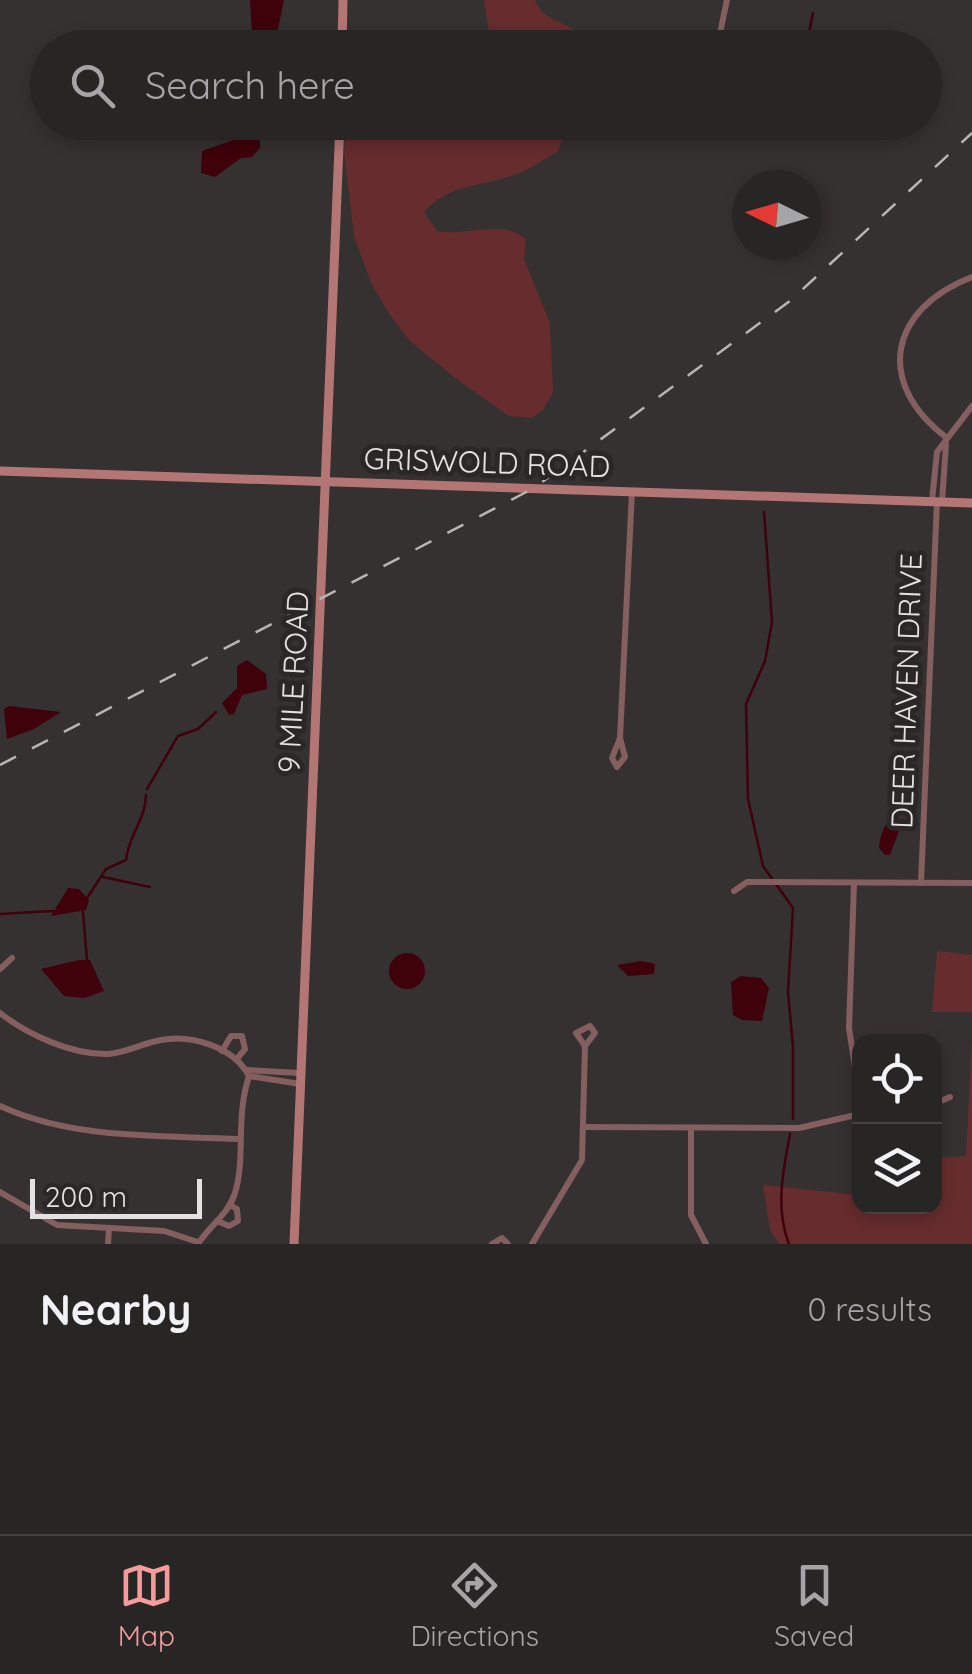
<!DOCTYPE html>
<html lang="en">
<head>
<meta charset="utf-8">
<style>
	body { margin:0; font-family:Quicksand,sans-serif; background:#343132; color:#f1f3f6 }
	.controls { position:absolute; right:30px; bottom:30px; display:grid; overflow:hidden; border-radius:20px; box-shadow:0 5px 15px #0003 }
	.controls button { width:90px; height:90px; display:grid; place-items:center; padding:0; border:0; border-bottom:2px solid #444242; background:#282525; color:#f1f3f6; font:50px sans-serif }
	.compass { position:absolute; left:732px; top:170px; width:90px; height:90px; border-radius:50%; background:#282525; box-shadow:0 5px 15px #0003; rotate:275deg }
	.scale { position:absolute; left:30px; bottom:25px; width:172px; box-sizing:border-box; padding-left:10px; border:5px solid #e3e1e1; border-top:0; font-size:28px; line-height:35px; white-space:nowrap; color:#e3e1e1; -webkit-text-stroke:8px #2b2727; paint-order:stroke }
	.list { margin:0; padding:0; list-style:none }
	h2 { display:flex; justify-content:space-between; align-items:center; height:130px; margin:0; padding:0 40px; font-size:42px }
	h2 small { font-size:32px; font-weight:400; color:#a5a5a7 }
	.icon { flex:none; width:55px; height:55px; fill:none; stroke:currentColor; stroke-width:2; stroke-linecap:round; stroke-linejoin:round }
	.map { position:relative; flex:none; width:972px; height:1244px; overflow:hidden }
	.search { position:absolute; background:#282525; box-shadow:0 5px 15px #0003; left:30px; right:30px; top:30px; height:110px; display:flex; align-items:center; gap:25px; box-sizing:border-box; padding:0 35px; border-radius:55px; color:#a5a5a7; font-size:38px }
	.sheet { height:290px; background:#282525 }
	nav { display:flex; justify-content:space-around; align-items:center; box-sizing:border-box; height:140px; border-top:2px solid #444242; background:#282525; font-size:28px; color:#a5a5a7 }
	nav a { display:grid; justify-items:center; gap:5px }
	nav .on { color:#f59b9b }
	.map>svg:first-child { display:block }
	.green { fill:#662c2e }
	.water { fill:#3f010a }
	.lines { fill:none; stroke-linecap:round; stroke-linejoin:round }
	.stream { stroke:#3f010a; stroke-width:2.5 }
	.street { stroke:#855e5e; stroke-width:6 }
	.secondary { stroke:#b37675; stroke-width:9 }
	.rail { stroke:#b7b5b5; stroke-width:2.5; stroke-dasharray:18 18; stroke-linecap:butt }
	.labels { text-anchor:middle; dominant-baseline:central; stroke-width:10; stroke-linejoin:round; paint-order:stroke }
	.street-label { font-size:30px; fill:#e3e1e1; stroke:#2b2727 }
</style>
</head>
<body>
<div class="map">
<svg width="972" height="1244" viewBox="0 0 972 1244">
	<rect width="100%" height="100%" fill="#353131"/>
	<g class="green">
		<path d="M484,0H535C544,24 570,20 589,42L587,47H491Z"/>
		<path d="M346,123H568L558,151C544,159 531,169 516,174C482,187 449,183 424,212L437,231C466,237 504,218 526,239L524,259L550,323L553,392L543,410L532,418L509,416L455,378L409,340L390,315L371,283L354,236L344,152Z"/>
		<path d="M937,951L972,955V1012H932Z"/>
		<path d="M972,1041V1244H779L770,1230L763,1185L859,1195L860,1206H934L935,1158L966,1156Z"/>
	</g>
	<g class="water">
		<path d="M250,0H284L278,29L272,36L252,33Z"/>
		<path d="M253,133L260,136V148L252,157L241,158L215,177L201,173L202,151Z"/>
		<path d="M247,660L266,674L267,689L242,695L234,714L229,715L222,703L237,688V666Z"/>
		<path d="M9,706L61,712L34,729L7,739L4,709Z"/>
		<path d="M897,818L900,828L890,855H885L879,848C880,836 884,820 897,818Z"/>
		<path d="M68,888L79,889L89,900L86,910L51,916Z"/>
		<circle cx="407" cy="971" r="18"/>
		<path d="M79,960H90L104,991L84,998L64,996L41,969Z"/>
		<path d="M641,961L655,964L654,974L628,976L617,965Z"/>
		<path d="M741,976L761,978L769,988L762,1021L742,1020L733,1015L731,982Z"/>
	</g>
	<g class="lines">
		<g class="stream">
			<path d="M806,48L813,13"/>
			<path d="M730,122L748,131L776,122"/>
			<path d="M764,512L772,622L765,661L746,704L748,799L763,866L793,908L788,991L793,1048V1119"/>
			<path d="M147,789L178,736L198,729L216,712"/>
			<path d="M103,877L150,887"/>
			<path d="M87,898L106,869L126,860C128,836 146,819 146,795"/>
			<path d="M83,912L87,960"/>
			<path d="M0,914L53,911"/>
			<path d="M789,1244C775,1208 783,1171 790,1134"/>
		</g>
		<g class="street">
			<path d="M720,33L727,0"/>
			<path d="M947,438C874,383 889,309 972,277"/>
			<path d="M932,501L937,452L972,406"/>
			<path d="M942,502L946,444"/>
			<path d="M620,738L612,758L617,767L625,757L620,738L632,491"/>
			<path d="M921,883L937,501"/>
			<path d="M854,884L849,1028L860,1100"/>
			<path d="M734,891L747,882L972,883"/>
			<path d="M0,969L12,958"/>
			<path d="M0,1013C28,1035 72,1055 108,1054C126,1053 143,1043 161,1040C191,1034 234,1047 249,1076L300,1084"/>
			<path d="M222,1051L231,1036H242L245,1049L236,1060"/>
			<path d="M247,1070L300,1073"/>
			<path d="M934,1104L950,1097"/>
			<path d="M0,1106C74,1140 158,1135 238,1139"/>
			<path d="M586,1127L799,1128L860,1114"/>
			<path d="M691,1130V1215L706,1244"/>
			<path d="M0,1192L57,1225L164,1231L198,1242"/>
			<path d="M217,1221L229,1226L238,1221L237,1209L230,1205"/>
			<path d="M108,1244L109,1229"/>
			<path d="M198,1244C209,1226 228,1215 235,1193C246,1157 235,1119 249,1076"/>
			<path d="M492,1244L502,1238L508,1244"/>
			<path d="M532,1244L582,1160L585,1046L576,1033L590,1026L595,1033L585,1046"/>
		</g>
		<g class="secondary">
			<path d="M342,48L343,0"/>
			<path d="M0,471L972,503"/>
			<path d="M294,1244L340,122"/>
		</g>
		<path class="rail" d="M0,765L534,488L790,301L972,133"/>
	</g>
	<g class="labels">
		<g class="street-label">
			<text transform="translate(487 462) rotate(2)">GRISWOLD ROAD</text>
			<text transform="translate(293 682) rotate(-87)">9 MILE ROAD</text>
			<text transform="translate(906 691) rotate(-88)">DEER HAVEN DRIVE</text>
		</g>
	</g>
</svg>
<div class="controls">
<button><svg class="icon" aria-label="locate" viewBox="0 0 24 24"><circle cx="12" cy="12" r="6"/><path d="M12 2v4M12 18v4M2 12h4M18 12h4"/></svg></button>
<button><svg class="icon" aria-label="layers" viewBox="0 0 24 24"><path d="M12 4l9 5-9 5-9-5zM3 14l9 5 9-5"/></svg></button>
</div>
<svg class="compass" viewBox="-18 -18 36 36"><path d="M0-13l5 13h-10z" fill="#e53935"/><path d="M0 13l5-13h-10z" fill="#a5a5a7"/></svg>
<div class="scale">200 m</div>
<div class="search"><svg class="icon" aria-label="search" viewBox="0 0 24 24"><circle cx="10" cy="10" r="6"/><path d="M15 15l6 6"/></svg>Search here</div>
</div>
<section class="sheet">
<h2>Nearby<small>0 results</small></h2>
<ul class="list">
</ul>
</section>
<nav>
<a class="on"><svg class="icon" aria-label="map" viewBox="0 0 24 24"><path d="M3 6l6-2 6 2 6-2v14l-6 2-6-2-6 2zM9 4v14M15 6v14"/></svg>Map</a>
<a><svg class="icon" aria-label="directions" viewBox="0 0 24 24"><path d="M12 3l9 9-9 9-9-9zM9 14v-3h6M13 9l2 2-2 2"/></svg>Directions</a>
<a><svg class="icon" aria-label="saved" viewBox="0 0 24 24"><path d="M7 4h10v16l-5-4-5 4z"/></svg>Saved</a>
</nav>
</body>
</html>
